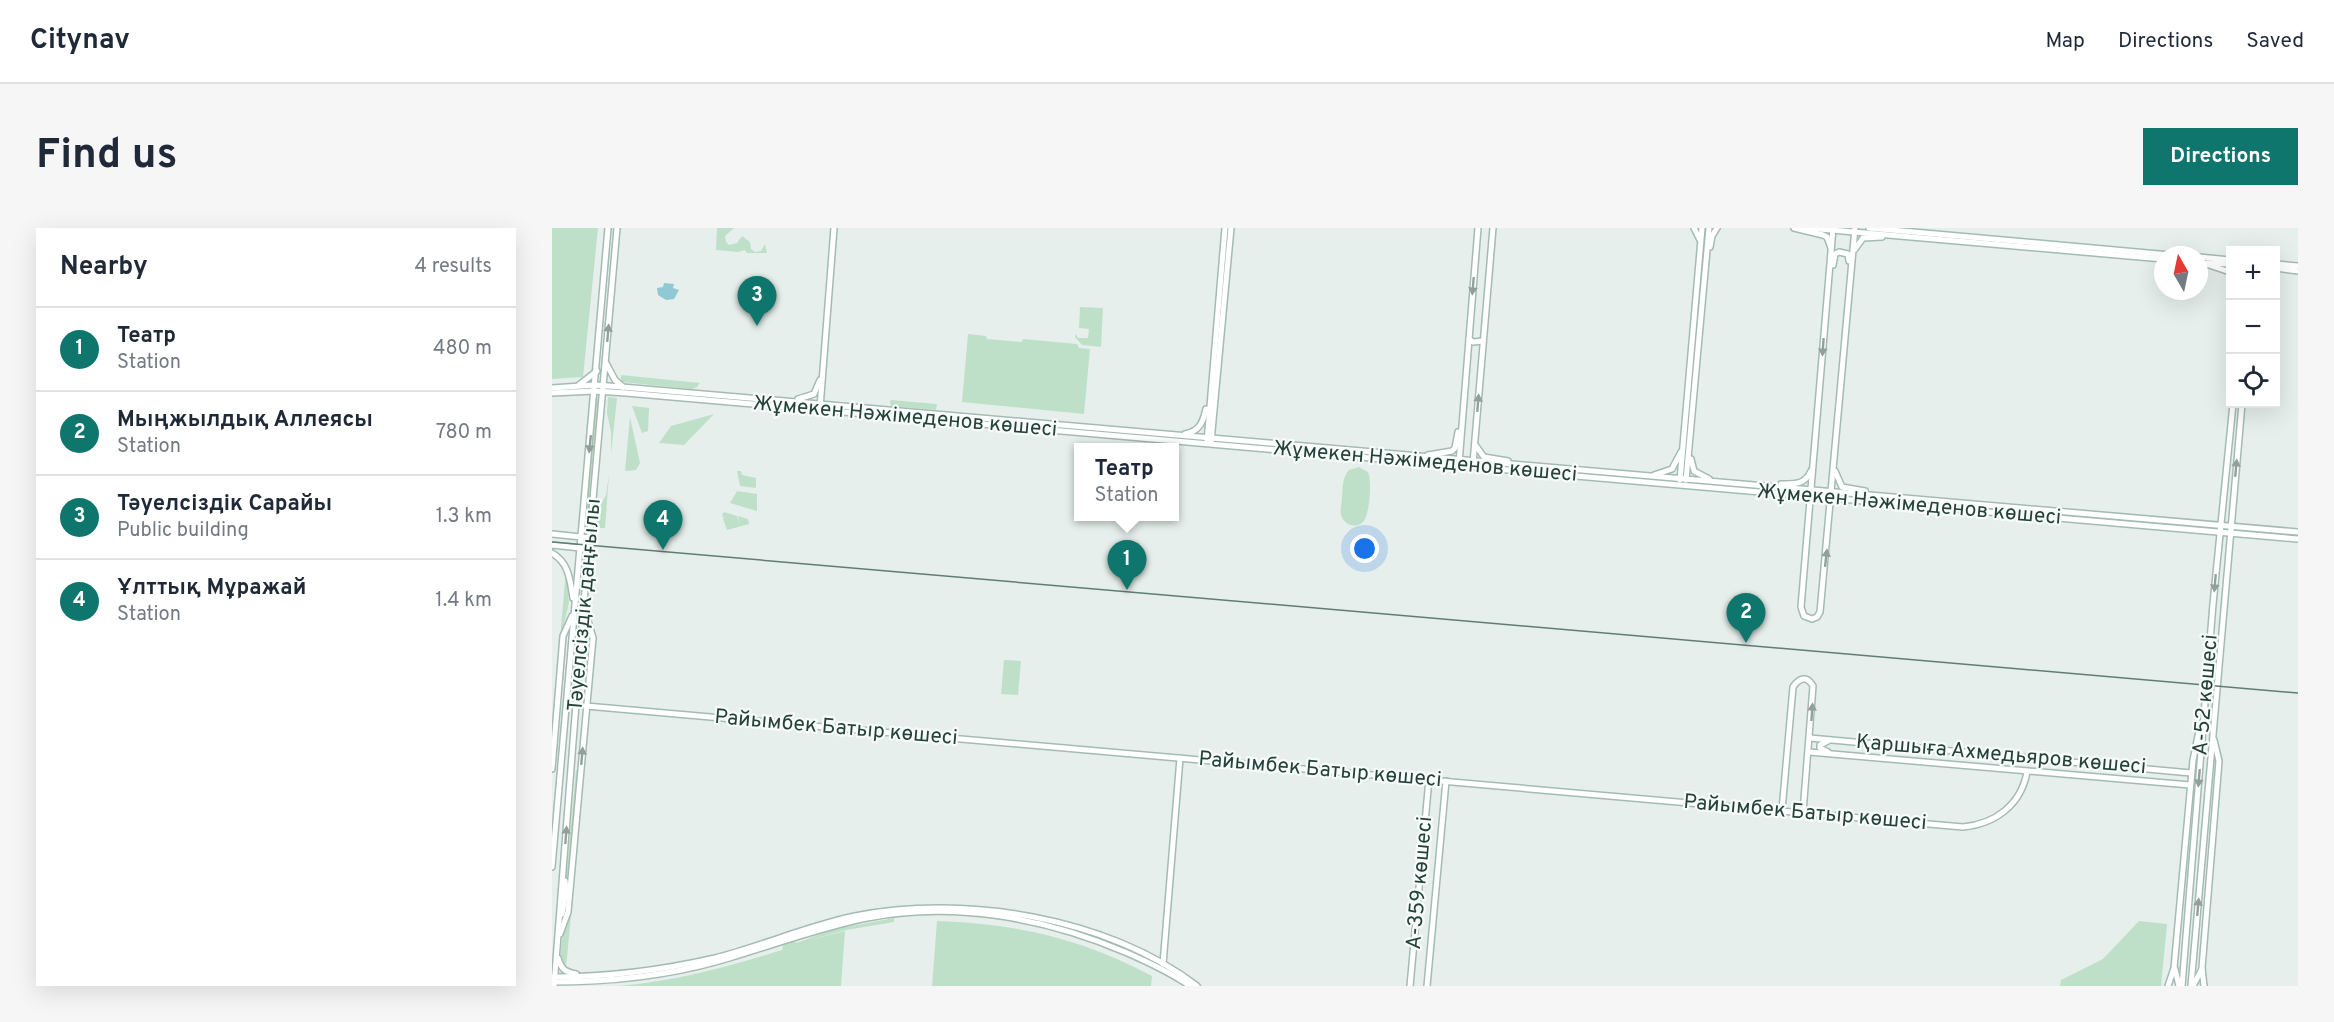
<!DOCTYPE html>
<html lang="en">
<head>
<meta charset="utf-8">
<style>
	body { margin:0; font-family:Overpass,sans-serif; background:#f6f6f7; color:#1f2937 }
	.controls { position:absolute; right:18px; top:18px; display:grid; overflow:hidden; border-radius:0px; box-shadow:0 6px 24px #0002 }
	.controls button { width:54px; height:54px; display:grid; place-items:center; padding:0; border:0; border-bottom:2px solid #e0e1e3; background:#fff; color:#1f2937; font:30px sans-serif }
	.compass { position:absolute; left:1602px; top:18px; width:54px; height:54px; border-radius:50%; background:#fff; box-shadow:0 6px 24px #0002; rotate:351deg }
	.you { position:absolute; left:813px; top:321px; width:21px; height:21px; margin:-15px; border:4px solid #fff; border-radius:50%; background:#1a73e8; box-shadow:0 0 0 9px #1a73e833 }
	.badge { display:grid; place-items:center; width:39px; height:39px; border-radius:50%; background:#0f766e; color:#fff; font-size:20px; font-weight:700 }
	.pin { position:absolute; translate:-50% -50px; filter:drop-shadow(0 2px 3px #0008) }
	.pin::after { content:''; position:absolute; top:32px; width:21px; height:18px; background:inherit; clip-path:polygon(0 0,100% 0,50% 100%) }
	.popup { position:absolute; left:522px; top:215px; width:105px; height:78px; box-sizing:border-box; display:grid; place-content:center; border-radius:0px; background:#fff; filter:drop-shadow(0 2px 4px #0005); font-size:20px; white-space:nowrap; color:#747a83 }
	.popup b { font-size:22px; color:#1f2937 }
	.popup::after { content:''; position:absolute; left:50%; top:100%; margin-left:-12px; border:12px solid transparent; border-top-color:#fff }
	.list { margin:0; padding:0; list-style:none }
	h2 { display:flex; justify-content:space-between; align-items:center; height:78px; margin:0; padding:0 24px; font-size:26px }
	h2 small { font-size:20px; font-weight:400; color:#747a83 }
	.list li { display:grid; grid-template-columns:39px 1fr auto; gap:18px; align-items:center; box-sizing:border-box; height:84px; padding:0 24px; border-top:2px solid #e0e1e3 }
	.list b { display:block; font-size:22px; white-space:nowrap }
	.list p { margin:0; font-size:20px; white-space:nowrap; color:#747a83 }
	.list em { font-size:20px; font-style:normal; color:#747a83 }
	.icon { flex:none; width:33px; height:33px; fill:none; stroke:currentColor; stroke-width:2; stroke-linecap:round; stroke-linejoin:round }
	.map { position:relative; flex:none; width:1746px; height:758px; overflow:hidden; border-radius:0px }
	header { display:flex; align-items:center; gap:36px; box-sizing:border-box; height:84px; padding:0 30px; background:#fff; border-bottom:2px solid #e0e1e3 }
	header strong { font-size:28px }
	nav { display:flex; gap:33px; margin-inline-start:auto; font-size:21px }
	.intro { display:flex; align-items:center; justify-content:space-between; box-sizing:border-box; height:144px; padding:0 36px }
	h1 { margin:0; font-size:42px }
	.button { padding:15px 27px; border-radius:0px; background:#0f766e; color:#fff; font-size:21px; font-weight:700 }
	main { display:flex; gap:36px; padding:0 36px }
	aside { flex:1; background:#fff; border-radius:0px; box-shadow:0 6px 24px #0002 }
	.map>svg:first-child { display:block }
	.green { fill:#bfe0c8 }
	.water { fill:#8ec9d4 }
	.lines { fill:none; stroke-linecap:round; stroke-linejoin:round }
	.secondary-casing { stroke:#a4bbb3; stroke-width:8 }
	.secondary { stroke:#fff; stroke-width:5 }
	.tram { stroke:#5f7d75; stroke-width:1.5 }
	.oneway { fill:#92a09c }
	.labels { text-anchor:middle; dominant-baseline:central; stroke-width:4.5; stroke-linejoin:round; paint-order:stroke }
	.street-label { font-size:21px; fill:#24423a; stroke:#f7fbf9 }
</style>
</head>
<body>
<header>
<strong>Citynav</strong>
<nav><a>Map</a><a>Directions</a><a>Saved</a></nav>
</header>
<div class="intro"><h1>Find us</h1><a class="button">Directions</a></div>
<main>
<aside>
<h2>Nearby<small>4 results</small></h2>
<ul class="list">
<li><span class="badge">1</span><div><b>Театр</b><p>Station</p></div><em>480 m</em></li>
<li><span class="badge">2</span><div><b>Мыңжылдық Аллеясы</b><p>Station</p></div><em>780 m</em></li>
<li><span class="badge">3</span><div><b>Тәуелсіздік Сарайы</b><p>Public building</p></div><em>1.3 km</em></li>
<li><span class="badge">4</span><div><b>Ұлттық Мұражай</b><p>Station</p></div><em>1.4 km</em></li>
</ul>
</aside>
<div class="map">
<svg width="1746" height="758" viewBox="0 0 1746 758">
	<rect width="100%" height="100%" fill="#e6efeb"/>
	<g class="green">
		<path d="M0,0H46L31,149L0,151Z"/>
		<path d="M165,0H182L173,8L174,14L177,17L185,15L190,8L198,14L199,21L203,24L209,23L213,16L215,25H195L193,22L186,24L164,22Z"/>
		<path d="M528,79L551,80L549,119L530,117L523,109L524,106L526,110H536L537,101L527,100Z"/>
		<path d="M416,106L434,108L435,111L470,114L471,111L525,116L527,120L538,121L532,186L410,174Z"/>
		<path d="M69,147L148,155L145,159L140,161L69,154Z"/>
		<path d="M44,169H47L36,299L33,298Z"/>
		<path d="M56,169L65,170L59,226V204L55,185Z"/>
		<path d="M338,172L385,176L384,182L339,178Z"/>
		<path d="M80,178L97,180L96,203L90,205Z"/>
		<path d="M162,186L132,217L107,215L119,198Z"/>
		<path d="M78,189L88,235L84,242L73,243Z"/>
		<path d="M807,239L816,244C820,252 818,287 811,294C804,301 792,297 789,287C788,281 790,274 790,269C791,259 790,250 797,242Z"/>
		<path d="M189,243L190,247L204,250V260L188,258L185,243Z"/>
		<path d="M57,247L53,300H45L46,282L54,267Z"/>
		<path d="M185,263L205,266V283L178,275Z"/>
		<path d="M172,284L185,288L187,296L186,288L196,291L197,296L175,302L171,291L174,288L171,290L170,287Z"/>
		<path d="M14,341L17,375L8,412Z"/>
		<path d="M452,432L469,433L466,467L449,466Z"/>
		<path d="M24,542H26L15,663L14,653Z"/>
		<path d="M19,677H20L14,740C2,728 15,692 19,677Z"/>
		<path d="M342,690V694L294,702L254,713L293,703L289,758H67C124,753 176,739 230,722L231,717L242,713L244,715C262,709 276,702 294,698V699Z"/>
		<path d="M385,693C466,696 528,710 600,748L599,758H380Z"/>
		<path d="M1587,693L1615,696L1609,758H1508L1509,752L1551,731Z"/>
	</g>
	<path class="water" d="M112,55L122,56L121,60L127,62L122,71L114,72L106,67L105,60L111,59Z"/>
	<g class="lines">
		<defs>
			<g id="secondary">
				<path d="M1142,0L1148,12"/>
				<path d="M1242,0L1271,7L1275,9L1279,20"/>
				<path d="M1256,0L1611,31"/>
				<path d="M1281,0L1249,379L1252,388L1260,391L1265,389L1268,384L1303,0"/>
				<path d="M1317,0L1618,27"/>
				<path d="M1158,19L1160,8L1165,0"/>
				<path d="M1303,21L1311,10L1330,9"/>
				<path d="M1647,29L1678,32"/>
				<path d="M1648,34L1678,44"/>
				<path d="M1655,35L1678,36"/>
				<path d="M1724,36L1746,38"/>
				<path d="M1281,37L1283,26L1287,24L1296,26L1297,33"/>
				<path d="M1724,40L1746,43"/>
				<path d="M917,111L921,114L931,113"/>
				<path d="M54,135L63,152L71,159"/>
				<path d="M27,157L45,143"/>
				<path d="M0,160L43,157L70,159L1746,304"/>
				<path d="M0,165L43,163L74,165L1746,311"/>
				<path d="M246,171L262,166L268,152"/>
				<path d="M268,180L282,0"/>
				<path d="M633,206C648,203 651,194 654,181"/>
				<path d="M655,214L673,0"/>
				<path d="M659,214L679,0"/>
				<path d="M924,218L932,229L956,233"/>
				<path d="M876,227L900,223L903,220L906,204"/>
				<path d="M1139,231L1142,243L1157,251"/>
				<path d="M907,235L926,0"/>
				<path d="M921,235L941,0"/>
				<path d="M1283,243L1290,259L1313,263"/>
				<path d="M1102,247L1120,241L1129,224"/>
				<path d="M1128,252L1150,0"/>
				<path d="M1134,252L1157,0"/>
				<path d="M1229,256C1242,256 1253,257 1259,243"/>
				<path d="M0,306L39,310"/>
				<path d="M0,317L38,321"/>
				<path d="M0,325C17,335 18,352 21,370"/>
				<path d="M34,478L1411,599C1443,596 1469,577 1475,544"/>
				<path d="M1258,510L1639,545"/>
				<path d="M1276,513L1268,517V520L1276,524"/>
				<path d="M1257,524L1638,557"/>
				<path d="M0,541L11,408L20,388"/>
				<path d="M1230,582L1241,459C1247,450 1255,447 1261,458L1251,584"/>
				<path d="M0,639L56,0"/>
				<path d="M10,686L14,662L13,653"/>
				<path d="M8,706L16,684L41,410L33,383"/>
				<path d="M6,730C9,741 13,744 24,746"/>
				<path d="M611,736L628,530"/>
				<path d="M1623,741L1627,758"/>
				<path d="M1,749C56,749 111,742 163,730C210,718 255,698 303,688C410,666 556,689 645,758"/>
				<path d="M0,754C55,754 114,748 167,733C216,719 265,700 315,690C403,673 493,690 573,724C596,734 618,744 638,758"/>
				<path d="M2,758L32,373L65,0"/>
				<path d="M858,758L877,551"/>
				<path d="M875,758L894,553"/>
				<path d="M1616,758L1622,740L1641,532L1647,503"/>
				<path d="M1630,758L1661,376L1681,176"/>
				<path d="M1639,758L1690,176"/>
				<path d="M1641,758L1650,741"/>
				<path d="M1652,758L1650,740L1667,533L1662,512"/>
			</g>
		</defs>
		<use href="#secondary" class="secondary-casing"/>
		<use href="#secondary" class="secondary"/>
		<path class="tram" d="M0,314L1746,465"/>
	</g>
	<defs><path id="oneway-solid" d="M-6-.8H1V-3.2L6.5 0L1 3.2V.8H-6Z" transform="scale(1.5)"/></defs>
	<g class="oneway">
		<use href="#oneway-solid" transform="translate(921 58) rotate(95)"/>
		<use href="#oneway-solid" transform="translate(56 105) rotate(-85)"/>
		<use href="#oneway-solid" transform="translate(1271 119) rotate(94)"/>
		<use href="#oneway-solid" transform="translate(926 175) rotate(-85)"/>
		<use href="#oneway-solid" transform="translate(38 216) rotate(96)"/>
		<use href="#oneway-solid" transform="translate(1684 240) rotate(-85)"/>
		<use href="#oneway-solid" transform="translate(1274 330) rotate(-84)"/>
		<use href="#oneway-solid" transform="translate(1663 355) rotate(95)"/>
		<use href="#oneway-solid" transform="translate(1260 484) rotate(-86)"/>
		<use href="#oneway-solid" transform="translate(30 528) rotate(-85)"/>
		<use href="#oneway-solid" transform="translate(1647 550) rotate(95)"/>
		<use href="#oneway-solid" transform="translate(14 607) rotate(-86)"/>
		<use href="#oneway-solid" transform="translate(1646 679) rotate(-85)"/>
	</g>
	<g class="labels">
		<g class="street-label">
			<text transform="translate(353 189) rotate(5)">Жұмекен Нәжімеденов көшесі</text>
			<text transform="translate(873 234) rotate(5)">Жұмекен Нәжімеденов көшесі</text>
			<text transform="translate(1357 277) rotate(5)">Жұмекен Нәжімеденов көшесі</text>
			<text transform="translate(33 377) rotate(-85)">Тәуелсіздік даңғылы</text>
			<text transform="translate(1654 467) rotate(-85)">А-52 көшесі</text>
			<text transform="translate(284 500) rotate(5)">Райымбек Батыр көшесі</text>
			<text transform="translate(1449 527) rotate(5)">Қаршыға Ахмедьяров көшесі</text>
			<text transform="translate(768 542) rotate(5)">Райымбек Батыр көшесі</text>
			<text transform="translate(1253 585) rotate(5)">Райымбек Батыр көшесі</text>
			<text transform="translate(868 655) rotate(-85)">А-359 көшесі</text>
		</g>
	</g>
</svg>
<div class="controls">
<button>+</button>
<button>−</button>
<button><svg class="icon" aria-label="locate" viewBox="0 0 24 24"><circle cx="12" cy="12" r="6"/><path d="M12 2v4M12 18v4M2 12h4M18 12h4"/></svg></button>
</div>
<svg class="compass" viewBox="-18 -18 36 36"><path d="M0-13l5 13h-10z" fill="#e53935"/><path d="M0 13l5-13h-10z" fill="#747a83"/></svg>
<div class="you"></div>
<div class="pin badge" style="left:575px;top:362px">1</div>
<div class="popup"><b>Театр</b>Station</div>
<div class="pin badge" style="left:1194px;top:415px">2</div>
<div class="pin badge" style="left:205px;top:98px">3</div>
<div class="pin badge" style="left:111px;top:322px">4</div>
</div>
</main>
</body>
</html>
